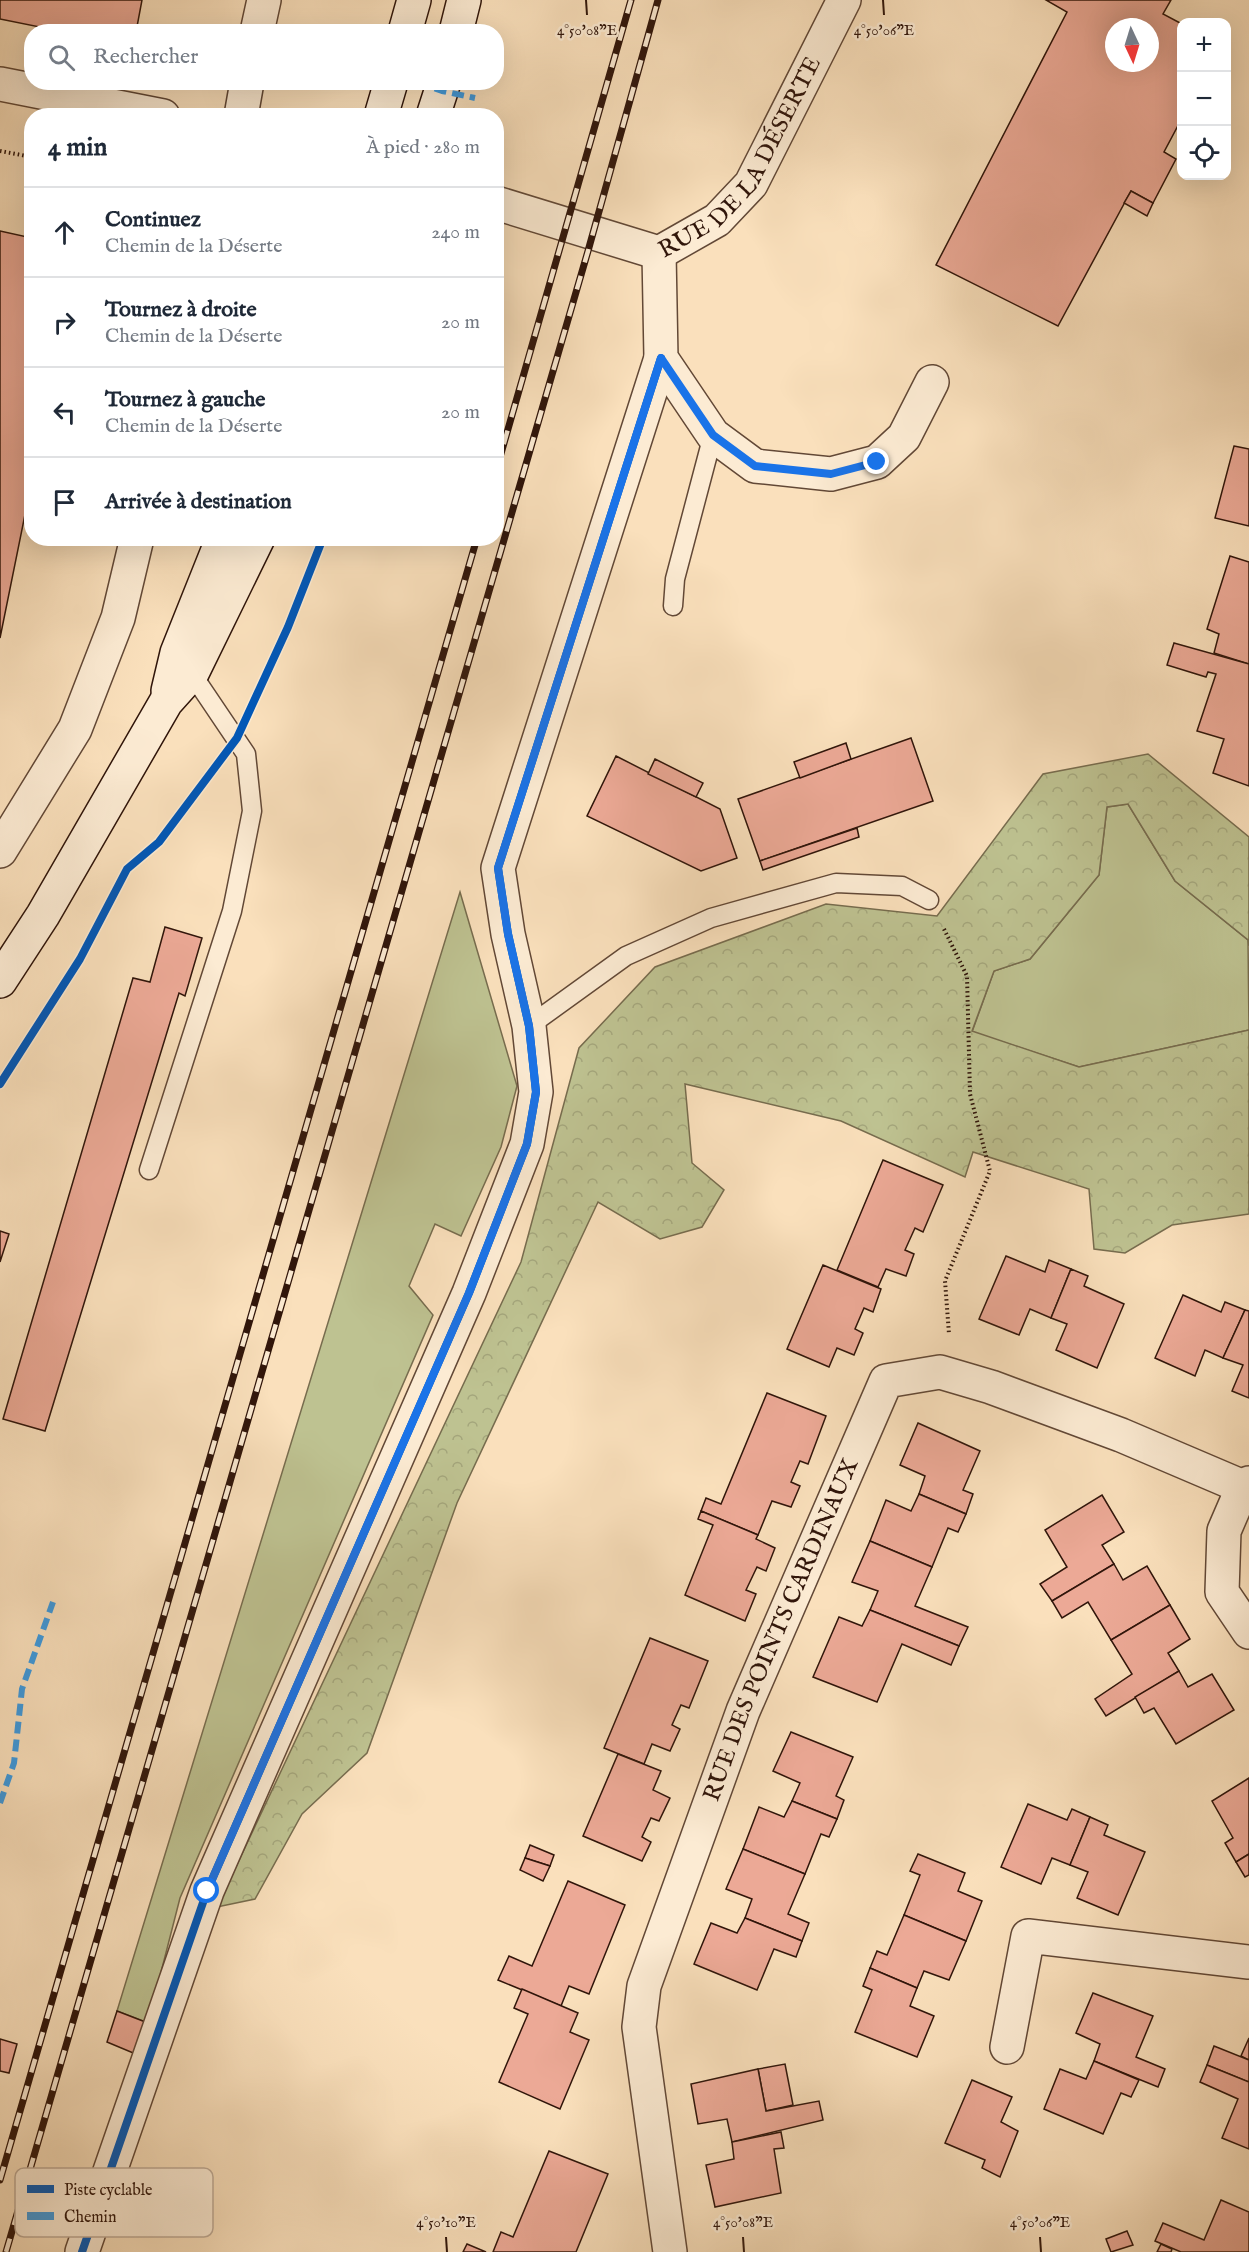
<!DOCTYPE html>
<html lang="fr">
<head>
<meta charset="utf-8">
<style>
	body { margin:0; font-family:"IM FELL English",serif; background:#f2f2f3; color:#1f2937 }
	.controls { position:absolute; right:18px; top:18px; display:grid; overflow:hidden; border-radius:12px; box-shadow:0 6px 24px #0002 }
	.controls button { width:54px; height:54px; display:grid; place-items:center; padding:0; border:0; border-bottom:2px solid #e0e1e3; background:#fff; color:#1f2937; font:30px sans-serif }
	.compass { position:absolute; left:1105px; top:18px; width:54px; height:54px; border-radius:50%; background:#fff; box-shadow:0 6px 24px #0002; rotate:176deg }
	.stop { position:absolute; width:18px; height:18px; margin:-14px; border:4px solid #1a73e8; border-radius:50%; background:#fff }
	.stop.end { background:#1a73e8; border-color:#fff; box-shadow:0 2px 6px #0008 }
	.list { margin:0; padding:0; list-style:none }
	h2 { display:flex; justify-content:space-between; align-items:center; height:78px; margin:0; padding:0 24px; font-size:26px }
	h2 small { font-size:20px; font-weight:400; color:#747a83 }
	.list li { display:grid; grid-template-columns:39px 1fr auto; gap:18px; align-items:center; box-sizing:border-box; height:90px; padding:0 24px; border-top:2px solid #e0e1e3 }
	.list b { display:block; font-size:22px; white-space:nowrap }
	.list p { margin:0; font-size:20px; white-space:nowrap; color:#747a83 }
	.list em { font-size:20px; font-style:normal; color:#747a83 }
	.icon { flex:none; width:33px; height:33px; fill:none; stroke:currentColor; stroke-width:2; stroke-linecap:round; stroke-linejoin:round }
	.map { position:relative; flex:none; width:1249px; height:2252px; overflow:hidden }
	.search { position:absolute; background:#fff; box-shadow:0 6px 24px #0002; left:24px; top:24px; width:480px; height:66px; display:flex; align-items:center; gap:15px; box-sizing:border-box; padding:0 21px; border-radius:24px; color:#747a83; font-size:22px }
	.panel { position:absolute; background:#fff; box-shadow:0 6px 24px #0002; left:24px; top:108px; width:480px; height:438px; border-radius:24px }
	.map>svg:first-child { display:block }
	.grass { fill:#bec291; stroke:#776c4e; stroke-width:1.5 }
	.forest { fill:url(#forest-crowns); stroke:#776c4e; stroke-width:1.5 }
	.building { fill:#eca996; stroke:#30150a; stroke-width:1.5; fill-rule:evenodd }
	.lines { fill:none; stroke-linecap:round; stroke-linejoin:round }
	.lane-casing { stroke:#624836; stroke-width:21 }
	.street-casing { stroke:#624836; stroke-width:36 }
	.secondary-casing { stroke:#30150a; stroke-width:36 }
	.path { stroke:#30150a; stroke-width:4; stroke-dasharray:1.5 3; stroke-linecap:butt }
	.lane { stroke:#fcebd3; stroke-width:18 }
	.street { stroke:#fcebd3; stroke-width:33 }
	.secondary { stroke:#fcebd3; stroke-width:33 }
	.rail-casing { stroke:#30150a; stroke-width:7 }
	.rail { stroke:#fcebd3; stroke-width:4.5; stroke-dasharray:14; stroke-linecap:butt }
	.quiet { stroke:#3e9ade; stroke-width:6; stroke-dasharray:12 6; stroke-linecap:butt }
	.cycleway-casing { stroke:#fcebd3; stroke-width:11 }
	.cycleway { stroke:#0057b8; stroke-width:8 }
	.route { stroke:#1a73e8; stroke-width:8 }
	.ticks { fill:none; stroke:#30150a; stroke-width:2 }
	.labels { text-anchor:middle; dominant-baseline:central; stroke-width:5; stroke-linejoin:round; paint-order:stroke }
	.street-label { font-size:24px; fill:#30150a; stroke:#fcebd3 }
	.key { fill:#fcebd3; stroke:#bfab97; stroke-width:1.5 }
	.key-label { font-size:16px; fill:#30150a }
	.ticks-label { font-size:15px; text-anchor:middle; fill:#30150a; stroke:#fcebd3; stroke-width:5; stroke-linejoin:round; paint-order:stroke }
</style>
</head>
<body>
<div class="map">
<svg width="1249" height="2252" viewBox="0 0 1249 2252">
	<defs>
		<pattern id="forest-crowns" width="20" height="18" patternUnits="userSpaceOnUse" patternTransform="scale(1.5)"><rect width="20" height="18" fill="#bec291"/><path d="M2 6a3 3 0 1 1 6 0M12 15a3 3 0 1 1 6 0" fill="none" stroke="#a4a67c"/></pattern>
	</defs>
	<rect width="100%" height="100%" fill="#fae0bc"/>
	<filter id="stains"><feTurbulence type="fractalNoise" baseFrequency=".00333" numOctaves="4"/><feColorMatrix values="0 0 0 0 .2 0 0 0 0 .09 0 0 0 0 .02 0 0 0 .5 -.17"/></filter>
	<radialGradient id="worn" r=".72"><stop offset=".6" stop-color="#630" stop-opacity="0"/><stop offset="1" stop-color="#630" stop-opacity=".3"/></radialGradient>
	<g class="grass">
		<path d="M1128,804L1175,881L1248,940L1249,1030L1079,1067L972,1032L994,971L1030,959L1099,875L1107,807Z"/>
		<path d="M460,892L517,1086L501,1147L461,1236L435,1224L409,1286L433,1315L180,1898L148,2023L117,2011Z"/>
	</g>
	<path class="forest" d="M1148,754L1249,837V946L1248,940L1175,881L1128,804L1107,807L1099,875L1030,959L994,971L972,1031L1079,1067L1249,1030V1214L1172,1225L1125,1253L1094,1249L1089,1189L973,1152L965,1177L841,1121L685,1084L692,1163L724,1190L702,1227L660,1239L598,1202L457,1503L367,1753L302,1814L255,1899L217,1907L521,1262L579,1048L655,967L826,904L937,916L1043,774Z"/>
	<g class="building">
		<path d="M0,0H142L136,32H50V29L0,19Z"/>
		<path d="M1046,0H1171L1163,14L1182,24V118L1164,152L1176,159L1153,203L1131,191L1058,326L936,265L1067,12ZM1114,27H1150V63H1114Z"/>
		<path d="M1131,191L1153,203L1147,216L1124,203Z"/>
		<path d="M0,231L32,238V480L0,638Z"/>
		<path d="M1234,446L1249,449V526L1215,518Z"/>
		<path d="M1230,556L1249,562V664L1214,653L1219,634L1207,629Z"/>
		<path d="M1174,643L1249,664V786L1213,773L1224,739L1197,731L1216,674L1208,672L1206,677L1167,665Z"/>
		<path d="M911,738L933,801L760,861L738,799Z"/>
		<path d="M846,743L851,759L800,778L794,762Z"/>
		<path d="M616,756L720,809L737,858L701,871L587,816Z"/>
		<path d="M655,759L703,783L696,797L648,774Z"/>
		<path d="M857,828L859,837L763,870L760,861Z"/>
		<path d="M165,927L202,938L185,996L179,993L45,1431L3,1419L133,978L150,982Z"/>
		<path d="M883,1160L943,1185L923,1232L915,1228L905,1250L914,1254L906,1276L886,1269L878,1287L837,1270Z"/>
		<path d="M0,1231L9,1234L0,1262Z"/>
		<path d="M1006,1256L1045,1272L1049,1260L1071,1269L1051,1318L1030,1309L1019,1335L979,1319Z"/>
		<path d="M823,1265L881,1289L873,1312L864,1308L855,1329L863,1333L854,1355L837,1348L829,1367L787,1349Z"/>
		<path d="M1071,1269L1088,1276L1084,1286L1124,1304L1097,1368L1056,1350L1067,1324L1051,1318Z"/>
		<path d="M1183,1295L1221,1312L1225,1302L1245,1310L1223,1358L1205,1350L1195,1376L1155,1358Z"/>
		<path d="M1245,1310L1249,1311V1398L1232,1391L1243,1365L1223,1358Z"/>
		<path d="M767,1393L826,1416L808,1464L800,1461L791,1482L800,1486L791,1507L772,1501L758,1535L701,1511L706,1498L721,1504Z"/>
		<path d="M918,1423L980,1451L963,1490L973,1494L966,1514L919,1494L925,1476L900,1465Z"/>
		<path d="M919,1494L966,1514L958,1532L948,1528L932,1567L870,1541L886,1500L911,1511Z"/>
		<path d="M1102,1495L1124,1532L1102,1545L1114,1564L1052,1601L1040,1584L1067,1567L1045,1530Z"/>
		<path d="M701,1511L758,1535L756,1539L775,1548L766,1571L757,1567L746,1590L756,1594L745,1621L685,1595L713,1525L698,1519Z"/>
		<path d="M870,1541L932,1567L915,1606L968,1627L959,1646L870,1610L878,1591L852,1582Z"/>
		<path d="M1114,1564L1123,1580L1147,1566L1170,1605L1111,1640L1088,1602L1062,1618L1052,1601Z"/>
		<path d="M1170,1605L1190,1639L1168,1653L1179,1671L1106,1716L1095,1699L1132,1674L1111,1640Z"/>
		<path d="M870,1610L959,1646L951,1665L902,1644L877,1702L813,1677L839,1617L862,1626Z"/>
		<path d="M650,1638L708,1661L689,1708L681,1705L672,1725L680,1729L670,1751L652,1744L644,1764L604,1748Z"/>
		<path d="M1179,1671L1188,1687L1212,1674L1234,1710L1176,1744L1154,1708L1144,1713L1135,1697Z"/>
		<path d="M791,1732L853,1757L836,1796L844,1800L837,1819L792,1801L800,1783L773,1771Z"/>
		<path d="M618,1754L661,1771L653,1790L670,1798L659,1821L651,1818L642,1837L651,1842L642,1861L583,1836Z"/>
		<path d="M1249,1778V1854L1236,1862L1225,1843L1233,1838L1212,1801Z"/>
		<path d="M792,1801L837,1819L829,1837L821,1834L805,1874L743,1849L759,1807L784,1817Z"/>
		<path d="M1028,1804L1067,1820L1072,1809L1090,1817L1070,1865L1052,1858L1041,1884L1001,1867Z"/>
		<path d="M1090,1817L1108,1825L1104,1835L1145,1852L1118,1915L1077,1898L1088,1872L1070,1865Z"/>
		<path d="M530,1845L554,1855L550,1866L525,1858Z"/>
		<path d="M743,1849L805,1874L788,1914L809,1923L802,1941L745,1918L752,1899L726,1889Z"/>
		<path d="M918,1854L965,1873L958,1891L982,1901L966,1941L904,1915L920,1875L910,1871Z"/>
		<path d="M1249,1854V1875L1245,1877L1236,1862Z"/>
		<path d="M525,1858L550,1866L543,1881L520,1870Z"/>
		<path d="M568,1881L625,1905L589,1994L569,1986L561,2006L498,1980L509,1956L532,1966Z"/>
		<path d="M904,1915L966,1941L949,1980L924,1971L917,1988L870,1968L877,1951L887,1955Z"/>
		<path d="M745,1918L802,1941L796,1957L774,1949L757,1990L694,1964L711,1923L737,1933Z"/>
		<path d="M870,1968L917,1988L910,2006L934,2016L917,2057L855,2032L872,1990L863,1986Z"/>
		<path d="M522,1989L578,2013L570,2032L589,2040L560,2109L499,2082L528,2014L514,2008Z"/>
		<path d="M1093,1993L1153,2016L1136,2057L1165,2069L1158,2087L1094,2061L1100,2044L1076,2033Z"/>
		<path d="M117,2011L148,2023L138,2055L107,2042Z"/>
		<path d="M1249,2038V2060L1241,2056Z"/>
		<path d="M0,2039L17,2044L9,2073L0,2071Z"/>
		<path d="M1214,2046L1249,2060V2082L1207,2065Z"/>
		<path d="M1094,2061L1139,2080L1131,2097L1121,2093L1103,2134L1044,2109L1060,2069L1086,2079Z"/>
		<path d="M785,2064L793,2105L766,2111L758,2069Z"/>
		<path d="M1207,2065L1249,2082V2149L1222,2138L1238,2099L1200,2082Z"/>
		<path d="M758,2069L766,2111L819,2101L823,2120L732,2142L727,2119L698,2124L691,2084Z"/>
		<path d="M972,2080L1012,2097L1001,2122L1018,2131L1000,2177L982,2168L985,2160L945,2143Z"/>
		<path d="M781,2132L784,2148L774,2149L781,2193L715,2207L706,2165L734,2159L732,2142Z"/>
		<path d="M549,2151L608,2174L576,2252H493L501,2232L513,2237Z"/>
		<path d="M1221,2200L1249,2212V2252H1181L1155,2241L1163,2223L1204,2240Z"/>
		<path d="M1127,2231L1133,2245L1111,2252L1106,2239Z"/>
		<path d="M467,2244L486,2252H463Z"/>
		<path d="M1161,2244L1172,2249L1171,2252H1157Z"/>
	</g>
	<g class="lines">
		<defs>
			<g id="lane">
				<path d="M673,606L675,579L713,435"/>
				<path d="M529,1026L626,956L711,918L836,883L902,886L929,900"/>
				<path d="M149,1170L232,911L252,811L246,754L188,668"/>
			</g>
			<g id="street">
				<path d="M257,32L264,0"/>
				<path d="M0,84L163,116"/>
				<path d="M241,116L247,82"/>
				<path id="s1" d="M496,203L659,253L717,220L751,184L844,0"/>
				<path d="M659,253L661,358L713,435L755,466L831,474L877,462L904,437L932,382"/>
				<path d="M0,851L75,729L118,618L137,538"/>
				<path d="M1249,1483L1243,1487L1224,1531L1222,1592L1249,1632"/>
				<path d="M1007,2047L1028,1936L1249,1962"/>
				<path d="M82,2252L207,1891L469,1293L527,1144L536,1092L529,1026L508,934L498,868L661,358"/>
				<path id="s2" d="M670,2252L639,2027L644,1986L743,1711L886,1381L940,1372L991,1387L1121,1435L1243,1487"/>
			</g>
			<g id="secondary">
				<path d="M405,32L414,0"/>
				<path d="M456,32L464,0"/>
				<path d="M381,116L391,82"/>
				<path d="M433,116L444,82"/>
				<path d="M168,691L177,653L223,538"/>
				<path d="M0,981L43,915L166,702L192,673L258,538"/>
			</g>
		</defs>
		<use href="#lane" class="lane-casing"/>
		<use href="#street" class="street-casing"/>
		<use href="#secondary" class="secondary-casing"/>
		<g class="path">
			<path d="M0,151L32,157"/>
			<path d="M944,929L967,976L970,1094L990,1171L945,1281L949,1334"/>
		</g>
		<use href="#lane" class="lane"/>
		<use href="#street" class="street"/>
		<use href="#secondary" class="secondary"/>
		<defs>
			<g id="rail">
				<path d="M496,471L631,0"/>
				<path d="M0,2180L477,538"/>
				<path d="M6,2252L588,251L658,0"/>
			</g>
		</defs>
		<use href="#rail" class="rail-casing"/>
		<use href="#rail" class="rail"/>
		<g class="quiet">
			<path d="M418,82L442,91L475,98"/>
			<path d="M0,1803L14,1763L22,1689L53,1602"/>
		</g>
		<defs>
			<g id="cycleway">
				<path d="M0,1084L80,959L127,869L159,842L237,738L288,627L323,538"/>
				<path d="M82,2252L207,1891L469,1293L527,1144L536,1092L529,1026L508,934L498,868L661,358"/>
			</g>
		</defs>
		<use href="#cycleway" class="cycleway-casing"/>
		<use href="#cycleway" class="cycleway"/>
	</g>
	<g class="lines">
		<path class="route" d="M207,1891L469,1293L527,1144L536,1092L529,1026L508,934L498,868L661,358L713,435L755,466L831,474L877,462"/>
	</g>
	<path class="ticks" d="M586,0L587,15M883,0L884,15M446,2237L447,2252M743,2237L744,2252M1040,2237L1041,2252"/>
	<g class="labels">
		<g class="street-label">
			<text stroke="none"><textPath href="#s1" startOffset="300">RUE DE LA DÉSERTE</textPath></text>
			<text stroke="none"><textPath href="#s2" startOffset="650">RUE DES POINTS CARDINAUX</textPath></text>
		</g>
	</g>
	<rect x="15" y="2168" width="198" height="69" rx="9" class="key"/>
	<rect x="27" y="2185" width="27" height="8" fill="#0057b8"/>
	<rect x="27" y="2212" width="27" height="8" fill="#3e9ade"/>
	<g class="key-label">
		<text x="64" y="2195">Piste cyclable</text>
		<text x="64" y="2222">Chemin</text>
	</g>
	<g class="ticks-label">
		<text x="587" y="35">4°50'08"E</text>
		<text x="884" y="35">4°50'06"E</text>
		<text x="446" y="2227">4°50'10"E</text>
		<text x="743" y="2227">4°50'08"E</text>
		<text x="1040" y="2227">4°50'06"E</text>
	</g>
	<rect width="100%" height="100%" filter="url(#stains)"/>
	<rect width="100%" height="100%" fill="url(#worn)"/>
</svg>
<div class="controls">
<button>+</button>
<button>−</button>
<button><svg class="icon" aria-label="locate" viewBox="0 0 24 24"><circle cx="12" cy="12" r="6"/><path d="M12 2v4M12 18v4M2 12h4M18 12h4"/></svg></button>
</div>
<svg class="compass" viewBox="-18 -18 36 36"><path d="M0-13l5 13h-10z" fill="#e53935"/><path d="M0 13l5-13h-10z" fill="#747a83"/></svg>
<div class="stop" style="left:207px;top:1891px"></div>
<div class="stop end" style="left:877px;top:462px"></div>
<div class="search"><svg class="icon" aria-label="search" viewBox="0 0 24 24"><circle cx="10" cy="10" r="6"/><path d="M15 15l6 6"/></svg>Rechercher</div>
<section class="panel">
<h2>4 min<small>À pied · 280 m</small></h2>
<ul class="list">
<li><svg class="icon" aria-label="ahead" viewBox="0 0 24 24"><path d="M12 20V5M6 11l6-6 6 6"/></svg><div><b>Continuez</b><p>Chemin de la Déserte</p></div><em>240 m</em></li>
<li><svg class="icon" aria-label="right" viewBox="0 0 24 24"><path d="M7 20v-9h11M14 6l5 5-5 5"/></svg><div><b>Tournez à droite</b><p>Chemin de la Déserte</p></div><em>20 m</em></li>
<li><svg class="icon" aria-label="left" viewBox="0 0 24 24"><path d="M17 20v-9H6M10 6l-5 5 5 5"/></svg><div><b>Tournez à gauche</b><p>Chemin de la Déserte</p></div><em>20 m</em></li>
<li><svg class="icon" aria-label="arrive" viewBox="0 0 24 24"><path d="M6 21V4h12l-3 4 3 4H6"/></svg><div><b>Arrivée à destination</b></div></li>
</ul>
</section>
</div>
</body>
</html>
